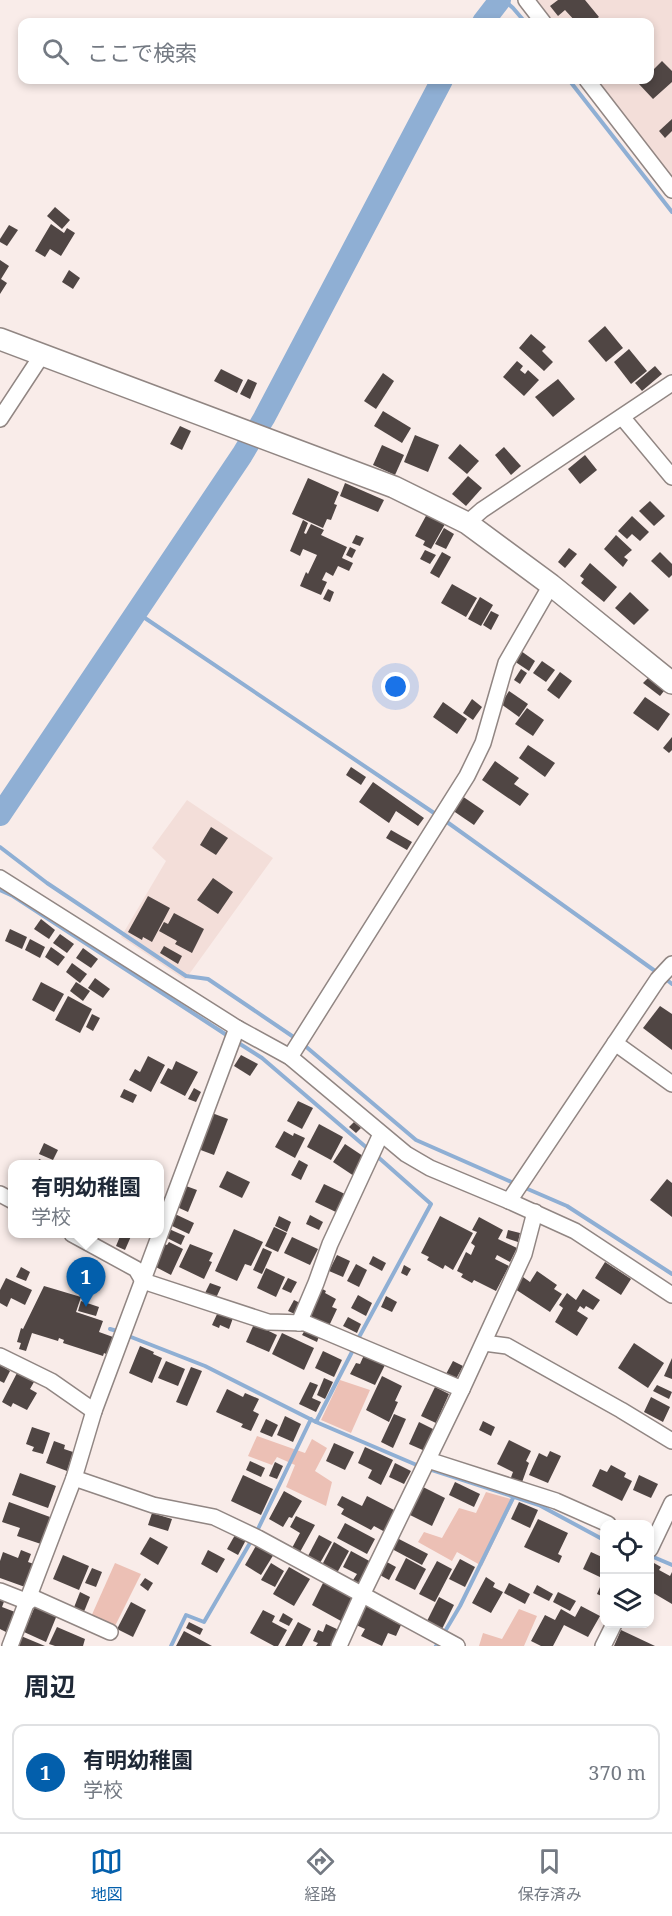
<!DOCTYPE html>
<html lang="ja">
<head>
<meta charset="utf-8">
<style>
	body { margin:0; font-family:"Noto Serif","Noto Sans JP",serif; background:#f2f2f3; color:#1f2937 }
	.controls { position:absolute; right:18px; bottom:18px; display:grid; overflow:hidden; border-radius:12px; box-shadow:0 3px 9px #0003 }
	.controls button { width:54px; height:54px; display:grid; place-items:center; padding:0; border:0; border-bottom:2px solid #e0e1e3; background:#fff; color:#1f2937; font:30px sans-serif }
	.you { position:absolute; left:396px; top:687px; width:21px; height:21px; margin:-15px; border:4px solid #fff; border-radius:50%; background:#1a73e8; box-shadow:0 0 0 9px #1a73e833 }
	.badge { display:grid; place-items:center; width:39px; height:39px; border-radius:50%; background:#035fac; color:#fff; font-size:20px; font-weight:700 }
	.pin { position:absolute; translate:-50% -50px; filter:drop-shadow(0 2px 3px #0008) }
	.pin::after { content:''; position:absolute; top:32px; width:21px; height:18px; background:inherit; clip-path:polygon(0 0,100% 0,50% 100%) }
	.popup { position:absolute; left:8px; top:1160px; width:156px; height:78px; box-sizing:border-box; display:grid; place-content:center; border-radius:12px; background:#fff; filter:drop-shadow(0 2px 4px #0005); font-size:20px; white-space:nowrap; color:#747a83 }
	.popup b { font-size:22px; color:#1f2937 }
	.popup::after { content:''; position:absolute; left:50%; top:100%; margin-left:-12px; border:12px solid transparent; border-top-color:#fff }
	.list { margin:0; padding:0; list-style:none }
	h2 { display:flex; justify-content:space-between; align-items:center; height:78px; margin:0; padding:0 24px; font-size:26px }
	h2 small { font-size:20px; font-weight:400; color:#747a83 }
	.list li { display:grid; grid-template-columns:39px 1fr auto; gap:18px; align-items:center; box-sizing:border-box; height:96px; margin:0 12px 12px; padding:0 12px; border:2px solid #e0e1e3; border-radius:12px }
	.list b { display:block; font-size:22px; white-space:nowrap }
	.list p { margin:0; font-size:20px; white-space:nowrap; color:#747a83 }
	.list em { font-size:20px; font-style:normal; color:#747a83 }
	.icon { flex:none; width:33px; height:33px; fill:none; stroke:currentColor; stroke-width:2; stroke-linecap:round; stroke-linejoin:round }
	.map { position:relative; flex:none; width:672px; height:1646px; overflow:hidden }
	.search { position:absolute; background:#fff; box-shadow:0 3px 9px #0003; left:18px; right:18px; top:18px; height:66px; display:flex; align-items:center; gap:15px; box-sizing:border-box; padding:0 21px; border-radius:12px; color:#747a83; font-size:22px }
	.sheet { height:186px; background:#fff }
	nav { display:flex; justify-content:space-around; align-items:center; box-sizing:border-box; height:84px; border-top:2px solid #e0e1e3; background:#fff; font-size:16px; color:#747a83 }
	nav a { display:grid; justify-items:center; gap:3px }
	nav .on { color:#035fac }
	.map>svg:first-child { display:block }
	.built { fill:#f3ded9 }
	.green { fill:#ecc0b5 }
	.lines { fill:none; stroke-linecap:round; stroke-linejoin:round }
	.stream { stroke:#8fafd4; stroke-width:4 }
	.river { stroke:#8fafd4; stroke-width:22 }
	.building { fill:#504644 }
	.street-casing { stroke:#918683; stroke-width:18 }
	.secondary-casing { stroke:#918683; stroke-width:24 }
	.street { stroke:#fff; stroke-width:15 }
	.secondary { stroke:#fff; stroke-width:21 }
</style>
</head>
<body>
<div class="map">
<svg width="672" height="1646" viewBox="0 0 672 1646">
	<rect width="100%" height="100%" fill="#f9ece9"/>
	<g class="built">
		<path d="M533,0H672V181L594,80H650V22H550Z"/>
		<path d="M187,800L273,858L185,980L121,937L166,861L152,848Z"/>
	</g>
	<g class="green">
		<path d="M340,1380L370,1390L351,1433L321,1420Z"/>
		<path d="M257,1436L305,1453L312,1439L327,1448L315,1471L332,1482L326,1506L286,1487L295,1465L277,1457L272,1465L248,1456Z"/>
		<path d="M486,1492L514,1500L482,1566L457,1552L452,1561L418,1542L424,1532L442,1538L459,1508L476,1513Z"/>
		<path d="M115,1563L141,1574L113,1630L90,1619Z"/>
		<path d="M519,1609L537,1616L524,1646H479L483,1633L502,1639Z"/>
	</g>
	<g class="lines">
		<g class="stream">
			<path d="M504,0L513,8L525,22"/>
			<path d="M569,80L672,212"/>
			<path d="M136,612L434,813"/>
			<path d="M447,822L655,971"/>
			<path d="M0,847L47,883L186,976L208,979L298,1040"/>
			<path d="M0,890L13,896L225,1034"/>
			<path d="M667,980L672,984"/>
			<path d="M240,1044L262,1058L367,1148"/>
			<path d="M304,1045L416,1140L516,1184"/>
			<path d="M523,1187L567,1206L672,1274"/>
			<path d="M110,1329L117,1331"/>
			<path d="M131,1337L205,1366L316,1422L419,1466"/>
			<path d="M358,1339L431,1204L378,1157"/>
			<path d="M316,1422L353,1350"/>
			<path d="M429,1469L539,1505L604,1540"/>
			<path d="M258,1529L311,1419"/>
			<path d="M651,1556L672,1565"/>
			<path d="M444,1633L460,1606L514,1496"/>
			<path d="M171,1646L186,1615L204,1622L250,1543"/>
			<path d="M436,1646L438,1644"/>
		</g>
		<g class="river">
			<path d="M483,22L500,0"/>
			<path d="M0,815L242,455L264,418L442,80"/>
		</g>
	</g>
	<g class="building">
		<path d="M558,0H585L599,17L592,22H576L565,10L558,16L550,6Z"/>
		<path d="M662,61L672,71V82L653,99L638,83L642,80H650V73Z"/>
		<path d="M672,119V131L665,138L659,131Z"/>
		<path d="M55,207L70,220L62,229L47,216Z"/>
		<path d="M51,224L64,233L67,228L75,233L61,256L50,249L45,257L35,251Z"/>
		<path d="M9,225L18,230L7,246L0,242V239Z"/>
		<path d="M0,260L9,266L1,279L7,283L0,294Z"/>
		<path d="M69,270L80,278L73,289L62,282Z"/>
		<path d="M605,326L623,348L606,362L588,341Z"/>
		<path d="M531,334L546,347L542,351L553,362L544,371L519,348Z"/>
		<path d="M629,349L647,371L631,384L614,362Z"/>
		<path d="M517,361L523,366L520,370L525,374L528,370L539,380L524,396L503,377Z"/>
		<path d="M655,366L662,374L642,391L635,383Z"/>
		<path d="M221,369L243,380L237,393L214,381Z"/>
		<path d="M383,373L394,381L376,409L364,401Z"/>
		<path d="M248,379L257,383L250,399L240,394Z"/>
		<path d="M558,379L575,399L553,417L535,397Z"/>
		<path d="M383,411L411,428L402,443L374,426Z"/>
		<path d="M180,426L191,431L182,450L170,444Z"/>
		<path d="M415,435L439,445L428,472L404,462Z"/>
		<path d="M460,444L479,461L467,474L448,458Z"/>
		<path d="M382,445L404,455L395,475L373,465Z"/>
		<path d="M504,447L521,466L511,475L495,455Z"/>
		<path d="M585,455L597,470L580,484L568,469Z"/>
		<path d="M468,476L482,488L466,506L452,494Z"/>
		<path d="M308,478L339,492L334,504L337,505L331,520L327,519L323,528L292,514Z"/>
		<path d="M345,483L384,500L378,512L340,496Z"/>
		<path d="M650,501L665,516L654,526L639,511Z"/>
		<path d="M427,514L445,524L431,549L423,545L425,541L415,536Z"/>
		<path d="M632,516L649,532L640,541L632,534L627,539L618,531Z"/>
		<path d="M303,520L308,523L304,533L306,534L311,524L324,530L321,535L347,547L342,558L353,563L349,571L338,566L333,576L326,572L322,580L327,582L321,595L300,586L306,572L308,574L317,555L303,549L300,556L290,551Z"/>
		<path d="M444,528L454,534L446,549L435,544Z"/>
		<path d="M356,535L364,538L360,546L352,543Z"/>
		<path d="M616,535L632,550L624,557L628,560L623,567L604,549Z"/>
		<path d="M350,547L356,550L352,558L346,555Z"/>
		<path d="M569,548L577,554L565,568L558,562Z"/>
		<path d="M425,550L436,555L430,564L420,559Z"/>
		<path d="M442,552L451,557L439,578L430,573Z"/>
		<path d="M660,552L672,564V575L669,578L651,561Z"/>
		<path d="M590,563L617,587L604,602L581,583L584,579L580,576Z"/>
		<path d="M452,584L477,598L466,617L441,603Z"/>
		<path d="M328,589L334,592L330,602L323,599Z"/>
		<path d="M630,592L649,610L634,625L615,608Z"/>
		<path d="M480,597L493,605L481,626L468,619Z"/>
		<path d="M491,611L499,615L491,630L483,625Z"/>
		<path d="M521,651L535,661L529,671L514,661Z"/>
		<path d="M542,661L555,670L546,682L533,673Z"/>
		<path d="M521,669L527,673L520,684L514,680Z"/>
		<path d="M560,672L572,681L559,699L547,690Z"/>
		<path d="M648,678L664,691L660,696L643,683Z"/>
		<path d="M509,691L528,704L519,717L501,704Z"/>
		<path d="M645,697L670,714L658,731L633,713Z"/>
		<path d="M472,699L482,707L473,720L463,713Z"/>
		<path d="M443,702L467,719L457,734L433,717Z"/>
		<path d="M527,708L544,720L533,736L515,724Z"/>
		<path d="M672,737V750L669,753L663,748Z"/>
		<path d="M528,745L555,763L545,777L519,758Z"/>
		<path d="M495,761L519,778L514,784L529,794L520,806L482,780Z"/>
		<path d="M351,767L366,777L361,785L346,775Z"/>
		<path d="M373,782L424,818L418,826L396,811L389,823L359,802Z"/>
		<path d="M462,796L484,811L474,825L452,810Z"/>
		<path d="M211,827L228,838L216,855L200,845Z"/>
		<path d="M391,830L412,842L407,850L386,838Z"/>
		<path d="M213,878L233,892L218,914L197,900Z"/>
		<path d="M148,896L170,908L152,942L143,937L142,940L128,932Z"/>
		<path d="M174,913L204,929L192,953L175,944L177,941L159,931L164,922L168,924Z"/>
		<path d="M41,919L55,930L49,939L34,929Z"/>
		<path d="M10,929L27,937L22,949L5,941Z"/>
		<path d="M60,934L74,944L67,953L53,943Z"/>
		<path d="M30,939L45,947L40,958L25,950Z"/>
		<path d="M164,946L182,956L178,964L160,953Z"/>
		<path d="M51,947L65,957L58,966L45,957Z"/>
		<path d="M83,948L98,959L91,968L76,958Z"/>
		<path d="M72,963L87,974L80,983L66,972Z"/>
		<path d="M95,978L110,989L103,998L88,988Z"/>
		<path d="M41,982L64,994L54,1012L32,1000Z"/>
		<path d="M76,982L90,991L83,1001L70,991Z"/>
		<path d="M68,996L92,1009L80,1033L55,1020Z"/>
		<path d="M660,1006L672,1014V1050L643,1028Z"/>
		<path d="M92,1014L100,1018L93,1031L86,1027Z"/>
		<path d="M241,1055L258,1064L250,1076L234,1066Z"/>
		<path d="M148,1056L165,1065L151,1092L129,1080L135,1069L140,1072Z"/>
		<path d="M176,1061L198,1072L185,1096L160,1083L168,1068L172,1070Z"/>
		<path d="M194,1088L201,1092L196,1102L188,1099Z"/>
		<path d="M124,1089L137,1095L133,1103L120,1097Z"/>
		<path d="M298,1101L313,1108L302,1129L287,1121Z"/>
		<path d="M212,1113L228,1119L214,1155L198,1149Z"/>
		<path d="M354,1122L361,1128L356,1133L349,1127Z"/>
		<path d="M319,1124L343,1137L331,1160L307,1147Z"/>
		<path d="M284,1131L293,1136L294,1133L305,1138L295,1158L275,1147Z"/>
		<path d="M44,1143L58,1150L53,1160L39,1154Z"/>
		<path d="M345,1144L366,1158L354,1176L333,1162Z"/>
		<path d="M39,1159L51,1164H37Z"/>
		<path d="M299,1160L308,1165L301,1180L291,1175Z"/>
		<path d="M227,1171L250,1182L242,1198L219,1187Z"/>
		<path d="M667,1179L672,1183V1217L650,1200Z"/>
		<path d="M324,1184L347,1195L338,1213L315,1202Z"/>
		<path d="M186,1186L197,1190L188,1212L177,1207Z"/>
		<path d="M160,1196L166,1198L160,1214Z"/>
		<path d="M175,1214L194,1223L189,1234L170,1225Z"/>
		<path d="M310,1215L323,1222L319,1230L306,1224Z"/>
		<path d="M279,1216L291,1222L287,1232L275,1226Z"/>
		<path d="M440,1216L473,1233L453,1270L445,1265L443,1269L427,1260L429,1257L421,1253Z"/>
		<path d="M479,1217L503,1230L498,1239L517,1248L510,1262L497,1255L495,1259L509,1266L496,1291L474,1280L472,1283L461,1277L463,1274L457,1271L466,1252L471,1255L475,1246L471,1243L477,1232L472,1230Z"/>
		<path d="M274,1227L287,1233L278,1252L265,1246Z"/>
		<path d="M169,1229L185,1236L181,1245L165,1237Z"/>
		<path d="M234,1229L263,1242L251,1266L245,1264L237,1281L215,1271Z"/>
		<path d="M508,1230L520,1233L518,1242L506,1238Z"/>
		<path d="M121,1234H132L125,1250L116,1246Z"/>
		<path d="M292,1237L318,1249L310,1265L284,1253Z"/>
		<path d="M169,1242L183,1249L171,1275L152,1265L162,1243L167,1245Z"/>
		<path d="M190,1244L213,1253L209,1261L212,1262L204,1279L179,1267Z"/>
		<path d="M263,1248L272,1252L262,1274L253,1270Z"/>
		<path d="M337,1255L350,1261L343,1277L329,1271Z"/>
		<path d="M373,1256L386,1263L382,1271L369,1264Z"/>
		<path d="M605,1262L631,1279L621,1295L595,1278Z"/>
		<path d="M356,1264L367,1270L359,1287L347,1281Z"/>
		<path d="M404,1265L411,1269L407,1276L401,1273Z"/>
		<path d="M21,1267L30,1272L26,1281L16,1277Z"/>
		<path d="M266,1268L285,1277L276,1297L257,1288Z"/>
		<path d="M537,1271L557,1285L554,1289L562,1294L550,1312L515,1289L523,1277L530,1282Z"/>
		<path d="M6,1278L32,1290L25,1305L11,1298L7,1307L0,1303V1290Z"/>
		<path d="M288,1278L297,1282L291,1293L282,1289Z"/>
		<path d="M210,1283L221,1287L216,1298L205,1293Z"/>
		<path d="M44,1286L81,1297L76,1312L103,1321L99,1332L113,1337L108,1355L104,1353L103,1356L63,1343L64,1340L59,1338L58,1341L32,1333L26,1351L19,1349L21,1343L17,1342L21,1328L23,1329Z"/>
		<path d="M319,1287L326,1291L325,1293L336,1299L332,1307L337,1309L329,1326L306,1315Z"/>
		<path d="M583,1289L600,1300L593,1310L586,1306L584,1309L580,1306L577,1311L588,1318L577,1336L555,1322L563,1308L559,1305L567,1293L576,1300Z"/>
		<path d="M358,1295L372,1303L366,1316L351,1308Z"/>
		<path d="M386,1296L397,1302L392,1312L381,1307Z"/>
		<path d="M294,1300L302,1304L297,1315L288,1311Z"/>
		<path d="M81,1301L99,1307L96,1316L78,1311Z"/>
		<path d="M218,1312L233,1318L229,1329L220,1325L219,1328L212,1325Z"/>
		<path d="M348,1317L361,1324L357,1333L343,1326Z"/>
		<path d="M254,1324L277,1335L269,1352L246,1342Z"/>
		<path d="M305,1330L319,1336L317,1342L302,1335Z"/>
		<path d="M282,1333L314,1348L304,1370L272,1354Z"/>
		<path d="M634,1343L664,1363L648,1388L618,1368Z"/>
		<path d="M140,1346L154,1352L153,1354L162,1358L152,1383L129,1373Z"/>
		<path d="M323,1351L342,1360L334,1377L315,1368Z"/>
		<path d="M364,1355L385,1365L375,1385L350,1374L356,1363L360,1364Z"/>
		<path d="M672,1358V1379L664,1376Z"/>
		<path d="M166,1361L185,1369L178,1386L158,1378Z"/>
		<path d="M453,1361L463,1366L456,1379L446,1374Z"/>
		<path d="M0,1365L10,1371L4,1383L0,1381Z"/>
		<path d="M191,1367L202,1371L187,1406L176,1402Z"/>
		<path d="M17,1373L34,1382L30,1389L37,1393L27,1410L13,1403L11,1407L2,1402Z"/>
		<path d="M382,1376L402,1386L395,1401L398,1402L389,1422L366,1410Z"/>
		<path d="M324,1378L333,1382L325,1399L317,1395Z"/>
		<path d="M310,1382L318,1385L312,1398L321,1402L316,1412L299,1404Z"/>
		<path d="M657,1385L672,1392L669,1399L653,1391Z"/>
		<path d="M435,1387L449,1394L436,1423L421,1416Z"/>
		<path d="M227,1389L243,1397L245,1393L259,1399L253,1411L259,1414L251,1431L241,1427L243,1424L216,1412Z"/>
		<path d="M651,1397L670,1407L663,1422L644,1412Z"/>
		<path d="M394,1414L406,1419L393,1448L381,1442Z"/>
		<path d="M285,1416L301,1424L293,1442L277,1435Z"/>
		<path d="M266,1419L278,1425L272,1437L260,1432Z"/>
		<path d="M483,1421L495,1427L491,1436L479,1430Z"/>
		<path d="M419,1422L435,1430L425,1451L409,1444Z"/>
		<path d="M32,1427L50,1433L43,1454L32,1451L34,1447L26,1444Z"/>
		<path d="M509,1440L531,1451L526,1461L529,1463L521,1485L510,1480L513,1472L497,1464Z"/>
		<path d="M54,1441L65,1445L64,1449L73,1452L67,1471L46,1463Z"/>
		<path d="M334,1443L354,1452L345,1470L326,1461Z"/>
		<path d="M365,1447L393,1460L381,1485L368,1478L372,1470L358,1463Z"/>
		<path d="M550,1451L561,1456L548,1483L529,1475L539,1453L547,1457Z"/>
		<path d="M250,1461L265,1468L261,1477L246,1470Z"/>
		<path d="M275,1462L283,1466L277,1479L269,1476Z"/>
		<path d="M395,1463L411,1471L404,1484L389,1477Z"/>
		<path d="M611,1465L626,1473L624,1477L632,1481L622,1501L592,1486L600,1469L607,1472Z"/>
		<path d="M20,1473L56,1486L48,1508L12,1495Z"/>
		<path d="M243,1475L273,1489L261,1515L231,1501Z"/>
		<path d="M639,1475L658,1484L651,1498L633,1490Z"/>
		<path d="M455,1482L480,1494L474,1507L449,1495Z"/>
		<path d="M421,1486L445,1498L432,1526L408,1514Z"/>
		<path d="M284,1491L302,1501L292,1518L289,1517L283,1527L269,1519Z"/>
		<path d="M342,1496L362,1506L367,1496L396,1511L385,1532L374,1526L371,1530L341,1514L344,1509L337,1505Z"/>
		<path d="M9,1502L50,1517L41,1544L17,1536L20,1528L2,1522Z"/>
		<path d="M519,1502L538,1510L530,1528L511,1519Z"/>
		<path d="M152,1513L172,1519L168,1531L148,1525Z"/>
		<path d="M296,1516L315,1525L300,1552L292,1548L300,1533L290,1527Z"/>
		<path d="M538,1519L568,1533L558,1554L562,1556L559,1563L524,1547Z"/>
		<path d="M345,1523L375,1539L367,1554L337,1538Z"/>
		<path d="M235,1535L246,1540L238,1555L227,1549Z"/>
		<path d="M319,1535L332,1542L320,1563L308,1556Z"/>
		<path d="M150,1537L168,1547L158,1565L140,1554Z"/>
		<path d="M397,1538L428,1554L422,1565L392,1549Z"/>
		<path d="M334,1542L349,1551L337,1573L322,1565Z"/>
		<path d="M257,1544L274,1554L261,1575L245,1565Z"/>
		<path d="M21,1550L31,1554L28,1562L34,1564L25,1587L0,1578V1561L3,1552L18,1558Z"/>
		<path d="M208,1550L225,1559L217,1573L201,1564Z"/>
		<path d="M351,1551L373,1563L362,1585L353,1580L357,1574L343,1567Z"/>
		<path d="M591,1552L604,1558V1572L602,1578L583,1569Z"/>
		<path d="M63,1555L89,1566L79,1590L53,1579Z"/>
		<path d="M406,1558L426,1569L415,1590L395,1580Z"/>
		<path d="M460,1559L475,1567L465,1587L449,1579Z"/>
		<path d="M385,1561L396,1567L389,1580L378,1574Z"/>
		<path d="M437,1561L452,1569L435,1602L419,1594Z"/>
		<path d="M271,1563L284,1571L275,1587L261,1580Z"/>
		<path d="M654,1563L661,1567L659,1570L670,1576L672,1572V1604L650,1591V1570Z"/>
		<path d="M289,1567L310,1579L294,1606L273,1594Z"/>
		<path d="M92,1568L102,1572L96,1587L85,1583Z"/>
		<path d="M486,1577L495,1583L493,1587L503,1592L491,1613L472,1603Z"/>
		<path d="M145,1578L153,1583L148,1591L140,1585Z"/>
		<path d="M604,1578V1597L597,1594Z"/>
		<path d="M324,1581L354,1597L341,1621L312,1605Z"/>
		<path d="M509,1583L530,1594L525,1604L504,1593Z"/>
		<path d="M537,1585L553,1594L549,1601L533,1593Z"/>
		<path d="M80,1592L90,1597L83,1614L73,1610Z"/>
		<path d="M558,1592L576,1601L570,1611L553,1602Z"/>
		<path d="M0,1597L5,1599L2,1607L15,1612L6,1632L0,1629Z"/>
		<path d="M439,1597L454,1605L442,1629L427,1621Z"/>
		<path d="M131,1602L146,1610L133,1637L117,1629Z"/>
		<path d="M363,1604L394,1619L393,1621L401,1625L396,1636L388,1633L382,1646L361,1636L365,1629L354,1624Z"/>
		<path d="M35,1606L57,1615L46,1642L24,1632Z"/>
		<path d="M581,1606L600,1616L588,1637L564,1625L553,1646H541L531,1641L545,1615L555,1620L561,1609L575,1617Z"/>
		<path d="M263,1610L275,1616L272,1622L287,1630L278,1646H274L250,1633Z"/>
		<path d="M283,1613L293,1619L289,1626L279,1621Z"/>
		<path d="M189,1622L203,1629L200,1635L186,1628Z"/>
		<path d="M298,1622L311,1629L302,1646H285Z"/>
		<path d="M326,1624L339,1630L332,1646H316L318,1643L313,1641L318,1630L323,1632Z"/>
		<path d="M57,1627L85,1639L83,1646H55L49,1644Z"/>
		<path d="M621,1630L655,1646H614Z"/>
		<path d="M184,1631L212,1646H176Z"/>
		<path d="M21,1636L45,1646H17Z"/>
	</g>
	<g class="lines">
		<defs>
			<g id="street">
				<path d="M526,0L543,22"/>
				<path d="M587,80L672,190"/>
				<path d="M622,417L672,477"/>
				<path d="M0,419L42,355"/>
				<path d="M467,523L482,510L672,383"/>
				<path d="M0,878L237,1028L290,1057L406,1154L430,1168L509,1201L575,1231L672,1295"/>
				<path d="M615,1043L672,1084"/>
				<path d="M290,1057L467,776L483,743L506,663L551,585"/>
				<path d="M0,1194L13,1201"/>
				<path d="M509,1201L658,979L672,964"/>
				<path d="M72,1234L136,1269L143,1281L268,1322L305,1323L462,1389"/>
				<path d="M299,1323L316,1283L330,1244L381,1134"/>
				<path d="M484,1343L507,1346L621,1410L672,1441"/>
				<path d="M0,1356L51,1381L94,1411"/>
				<path d="M428,1460L556,1501L608,1524"/>
				<path d="M74,1478L153,1505L214,1517L258,1538L457,1646"/>
				<path d="M650,1549L672,1503"/>
				<path d="M0,1591L28,1602L34,1598L110,1632"/>
				<path d="M10,1646L74,1478L94,1411L237,1028"/>
				<path d="M339,1646L362,1595L462,1389L524,1254L535,1212"/>
				<path d="M603,1646L614,1624"/>
			</g>
			<path id="secondary" d="M0,339L394,487L467,523L551,585L672,683"/>
		</defs>
		<use href="#street" class="street-casing"/>
		<use href="#secondary" class="secondary-casing"/>
		<use href="#street" class="street"/>
		<use href="#secondary" class="secondary"/>
	</g>
</svg>
<div class="controls">
<button><svg class="icon" aria-label="locate" viewBox="0 0 24 24"><circle cx="12" cy="12" r="6"/><path d="M12 2v4M12 18v4M2 12h4M18 12h4"/></svg></button>
<button><svg class="icon" aria-label="layers" viewBox="0 0 24 24"><path d="M12 4l9 5-9 5-9-5zM3 14l9 5 9-5"/></svg></button>
</div>
<div class="you"></div>
<div class="pin badge" style="left:86px;top:1307px">1</div>
<div class="popup"><b>有明幼稚園</b>学校</div>
<div class="search"><svg class="icon" aria-label="search" viewBox="0 0 24 24"><circle cx="10" cy="10" r="6"/><path d="M15 15l6 6"/></svg>ここで検索</div>
</div>
<section class="sheet">
<h2>周辺<small></small></h2>
<ul class="list">
<li><span class="badge">1</span><div><b>有明幼稚園</b><p>学校</p></div><em>370 m</em></li>
</ul>
</section>
<nav>
<a class="on"><svg class="icon" aria-label="map" viewBox="0 0 24 24"><path d="M3 6l6-2 6 2 6-2v14l-6 2-6-2-6 2zM9 4v14M15 6v14"/></svg>地図</a>
<a><svg class="icon" aria-label="directions" viewBox="0 0 24 24"><path d="M12 3l9 9-9 9-9-9zM9 14v-3h6M13 9l2 2-2 2"/></svg>経路</a>
<a><svg class="icon" aria-label="saved" viewBox="0 0 24 24"><path d="M7 4h10v16l-5-4-5 4z"/></svg>保存済み</a>
</nav>
</body>
</html>
